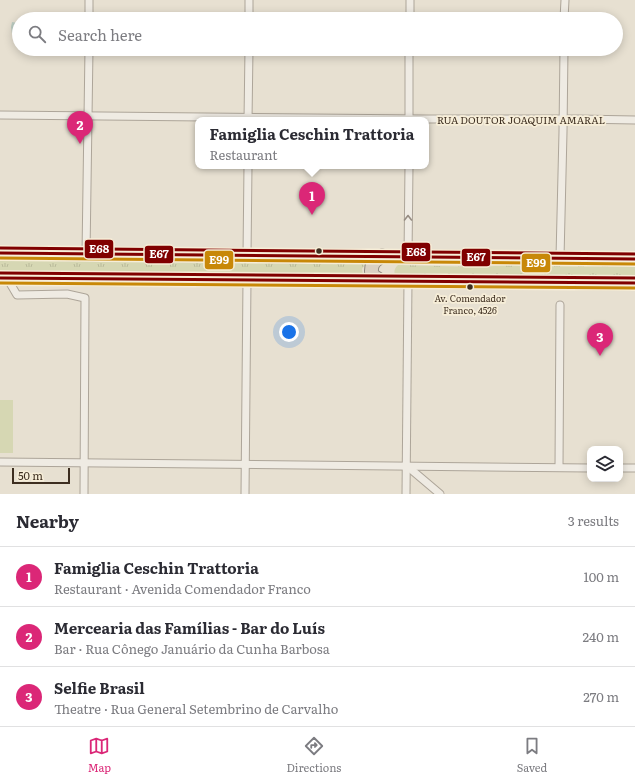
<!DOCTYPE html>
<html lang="en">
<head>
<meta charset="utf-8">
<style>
	body { margin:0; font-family:Literata,serif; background:#f2f2f3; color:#2b2b33 }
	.controls { position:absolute; right:12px; bottom:12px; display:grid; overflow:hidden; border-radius:8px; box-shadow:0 2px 10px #0003 }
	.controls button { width:36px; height:36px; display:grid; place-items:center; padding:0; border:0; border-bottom:1px solid #e1e1e2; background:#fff; color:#2b2b33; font:20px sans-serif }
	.scale { position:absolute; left:12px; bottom:10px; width:58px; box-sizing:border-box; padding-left:4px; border:2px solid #3d2e20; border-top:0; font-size:11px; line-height:14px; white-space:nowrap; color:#3d2e20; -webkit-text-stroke:3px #f7eed8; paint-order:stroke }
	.you { position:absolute; left:289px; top:332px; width:14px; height:14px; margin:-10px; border:3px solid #fff; border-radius:50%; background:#1a73e8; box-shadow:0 0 0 6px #1a73e833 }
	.badge { display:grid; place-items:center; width:26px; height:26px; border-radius:50%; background:#db2777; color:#fff; font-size:13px; font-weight:700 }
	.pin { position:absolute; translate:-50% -33px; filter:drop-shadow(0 1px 2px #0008) }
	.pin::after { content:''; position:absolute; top:21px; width:14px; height:12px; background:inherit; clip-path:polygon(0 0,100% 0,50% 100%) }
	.popup { position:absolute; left:195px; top:117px; width:234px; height:52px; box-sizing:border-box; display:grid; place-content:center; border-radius:8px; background:#fff; filter:drop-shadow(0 1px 3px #0005); font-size:13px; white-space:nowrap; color:#7c7c81 }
	.popup b { font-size:15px; color:#2b2b33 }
	.popup::after { content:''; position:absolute; left:50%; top:100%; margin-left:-8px; border:8px solid transparent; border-top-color:#fff }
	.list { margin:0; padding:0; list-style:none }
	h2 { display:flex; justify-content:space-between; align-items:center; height:52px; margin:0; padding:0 16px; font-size:17px }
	h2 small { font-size:13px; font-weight:400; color:#7c7c81 }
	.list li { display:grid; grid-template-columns:26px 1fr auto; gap:12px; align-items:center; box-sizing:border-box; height:60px; padding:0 16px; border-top:1px solid #e1e1e2 }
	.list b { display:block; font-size:15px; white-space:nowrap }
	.list p { margin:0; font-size:13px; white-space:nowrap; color:#7c7c81 }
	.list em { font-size:13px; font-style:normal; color:#7c7c81 }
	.icon { flex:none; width:22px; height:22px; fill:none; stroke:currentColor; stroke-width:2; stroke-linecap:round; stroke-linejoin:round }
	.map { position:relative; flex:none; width:635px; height:494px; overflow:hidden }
	.search { position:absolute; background:#fff; box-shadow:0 2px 10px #0003; left:12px; right:12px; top:12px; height:44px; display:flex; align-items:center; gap:10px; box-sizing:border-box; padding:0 14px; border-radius:22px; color:#7c7c81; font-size:15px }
	.sheet { height:232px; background:#fff }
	nav { display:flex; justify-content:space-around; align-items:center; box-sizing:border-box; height:56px; border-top:1px solid #e1e1e2; background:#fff; font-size:11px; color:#7c7c81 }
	nav a { display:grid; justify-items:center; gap:2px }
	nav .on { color:#db2777 }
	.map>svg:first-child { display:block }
	.grass { fill:url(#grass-tufts) }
	.pitch { fill:#d6d7b3 }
	.water { fill:#bcccc2 }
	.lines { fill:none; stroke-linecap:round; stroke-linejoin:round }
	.street-casing { stroke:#ada599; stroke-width:9 }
	.highway-casing { stroke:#928b80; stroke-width:15 }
	.street { stroke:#efebe3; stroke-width:7 }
	.highway { stroke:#dad1c2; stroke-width:13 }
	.bus-1-casing { stroke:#f7eed8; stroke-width:6 }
	.bus-2-casing { stroke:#f7eed8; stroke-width:6 }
	.bus-3-casing { stroke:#f7eed8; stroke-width:6 }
	.bus-1 { stroke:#800000; stroke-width:3 }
	.bus-2 { stroke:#c88808; stroke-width:3 }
	.bus-3 { stroke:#800000; stroke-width:3 }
	.oneway { stroke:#968c82 }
	.bus-dot { fill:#3d2e20; stroke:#f7eed8; stroke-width:1.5 }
	.labels { text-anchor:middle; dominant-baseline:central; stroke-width:3.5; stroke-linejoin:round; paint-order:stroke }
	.bus-label { font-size:9px; fill:#3d2e20; stroke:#f7eed8 }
	.street-label { font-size:10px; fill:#3d2e20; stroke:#f7eed8 }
	.line-badge { stroke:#f7eed8; stroke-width:1.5 }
	.badge-label { font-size:11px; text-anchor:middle; font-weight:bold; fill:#fff }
</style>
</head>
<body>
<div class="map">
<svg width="635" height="494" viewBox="0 0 635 494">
	<defs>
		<pattern id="grass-tufts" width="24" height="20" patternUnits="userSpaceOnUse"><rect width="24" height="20" fill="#d6d7b3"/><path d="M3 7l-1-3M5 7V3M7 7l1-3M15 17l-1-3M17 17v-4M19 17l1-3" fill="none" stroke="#b9b99a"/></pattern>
	</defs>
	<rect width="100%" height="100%" fill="#e7e0d1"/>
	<g class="grass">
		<path d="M0,257L367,262L362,269L363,275L0,272Z"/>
		<path d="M525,264L635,265V278L395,276C394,271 394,269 398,265L479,267Z"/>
	</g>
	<rect class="pitch" x="0" y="400" width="13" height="53"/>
	<path class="water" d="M12,22L17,23L18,28L17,35L12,34L11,27Z"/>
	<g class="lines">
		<defs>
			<g id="street">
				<path d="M89,19V0"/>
				<path d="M249,19V0"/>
				<path d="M410,19V0"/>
				<path d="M564,19L565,0"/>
				<path d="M0,115L425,119H578L635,120"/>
				<path d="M248,120L249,49"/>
				<path d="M409,120V49"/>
				<path d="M86,254L89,49"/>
				<path d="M247,255L248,166"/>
				<path d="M408,257L409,166"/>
				<path d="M560,258L563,132L564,49"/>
				<path d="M7,278L17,295L67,294L85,298L84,494"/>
				<path d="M0,462L590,468"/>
				<path d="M407,466L440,494"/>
				<path d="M559,467L560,305"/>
				<path d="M620,468H635"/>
				<path d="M245,494L247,280"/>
				<path d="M406,494L408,281"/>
			</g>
			<g id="highway">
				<path d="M0,253L635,259"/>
				<path d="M0,278L635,283"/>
				<path d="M381,281L372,275C370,266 373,261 382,256"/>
			</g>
		</defs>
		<use href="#street" class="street-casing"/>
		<use href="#highway" class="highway-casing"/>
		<use href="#street" class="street"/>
		<use href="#highway" class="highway"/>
		<defs>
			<g id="bus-1">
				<path d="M0,253L635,259"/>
				<path d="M0,278L635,283"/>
			</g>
			<g id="bus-2">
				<path d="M0,258L635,264"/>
				<path d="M0,283L635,288"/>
			</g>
			<g id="bus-3">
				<path d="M0,248L635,254"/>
				<path d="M0,273L635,278"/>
			</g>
		</defs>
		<use href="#bus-1" class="bus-1-casing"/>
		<use href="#bus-2" class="bus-2-casing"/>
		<use href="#bus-3" class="bus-3-casing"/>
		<use href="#bus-1" class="bus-1"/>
		<use href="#bus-2" class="bus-2"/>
		<use href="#bus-3" class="bus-3"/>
	</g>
	<defs><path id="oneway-chevron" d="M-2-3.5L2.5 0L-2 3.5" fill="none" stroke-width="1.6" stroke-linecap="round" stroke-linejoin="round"/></defs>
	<use class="oneway" href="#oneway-chevron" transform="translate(408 218) rotate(-90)"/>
	<g class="bus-dot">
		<circle cx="319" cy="251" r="3.5"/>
		<circle cx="470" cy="287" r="3.5"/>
	</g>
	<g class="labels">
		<g class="bus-label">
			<text x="470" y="298">Av. Comendador<tspan x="470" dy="12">Franco, 4526</tspan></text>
		</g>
		<g class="street-label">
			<text x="521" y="119">RUA DOUTOR JOAQUIM AMARAL</text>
		</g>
	</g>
	<g class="line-badge">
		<rect x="84" y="239" width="30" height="20" rx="4" fill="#800000"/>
		<rect x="401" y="242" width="30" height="20" rx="4" fill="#800000"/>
		<rect x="144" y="245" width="30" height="19" rx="4" fill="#800000"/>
		<rect x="461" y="248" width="30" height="19" rx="4" fill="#800000"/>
		<rect x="204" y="250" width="30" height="20" rx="4" fill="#c88808"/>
		<rect x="521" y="253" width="30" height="20" rx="4" fill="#c88808"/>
	</g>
	<g class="badge-label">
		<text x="99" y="253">E68</text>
		<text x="416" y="256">E68</text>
		<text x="159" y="258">E67</text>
		<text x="476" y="261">E67</text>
		<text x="219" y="264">E99</text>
		<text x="536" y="267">E99</text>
	</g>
</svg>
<div class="controls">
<button><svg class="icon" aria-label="layers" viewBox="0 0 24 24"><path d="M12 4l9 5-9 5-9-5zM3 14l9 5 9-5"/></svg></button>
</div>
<div class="scale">50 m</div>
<div class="you"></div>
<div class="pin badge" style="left:312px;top:215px">1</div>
<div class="popup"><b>Famiglia Ceschin Trattoria</b>Restaurant</div>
<div class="pin badge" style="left:80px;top:144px">2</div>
<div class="pin badge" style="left:600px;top:356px">3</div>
<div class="search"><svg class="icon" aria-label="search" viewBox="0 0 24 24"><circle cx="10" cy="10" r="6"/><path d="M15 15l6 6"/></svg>Search here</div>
</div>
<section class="sheet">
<h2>Nearby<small>3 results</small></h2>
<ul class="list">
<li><span class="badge">1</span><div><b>Famiglia Ceschin Trattoria</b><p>Restaurant · Avenida Comendador Franco</p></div><em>100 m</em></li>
<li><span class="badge">2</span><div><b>Mercearia das Famílias - Bar do Luís</b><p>Bar · Rua Cônego Januário da Cunha Barbosa</p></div><em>240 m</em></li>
<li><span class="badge">3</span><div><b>Selfie Brasil</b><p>Theatre · Rua General Setembrino de Carvalho</p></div><em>270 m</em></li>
</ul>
</section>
<nav>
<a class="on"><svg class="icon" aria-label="map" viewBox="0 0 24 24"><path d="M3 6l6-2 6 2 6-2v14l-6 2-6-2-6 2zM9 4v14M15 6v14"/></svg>Map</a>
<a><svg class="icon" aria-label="directions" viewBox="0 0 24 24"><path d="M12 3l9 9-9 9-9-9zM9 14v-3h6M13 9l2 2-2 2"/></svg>Directions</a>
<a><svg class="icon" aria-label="saved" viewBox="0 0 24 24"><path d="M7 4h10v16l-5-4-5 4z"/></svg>Saved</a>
</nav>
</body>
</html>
